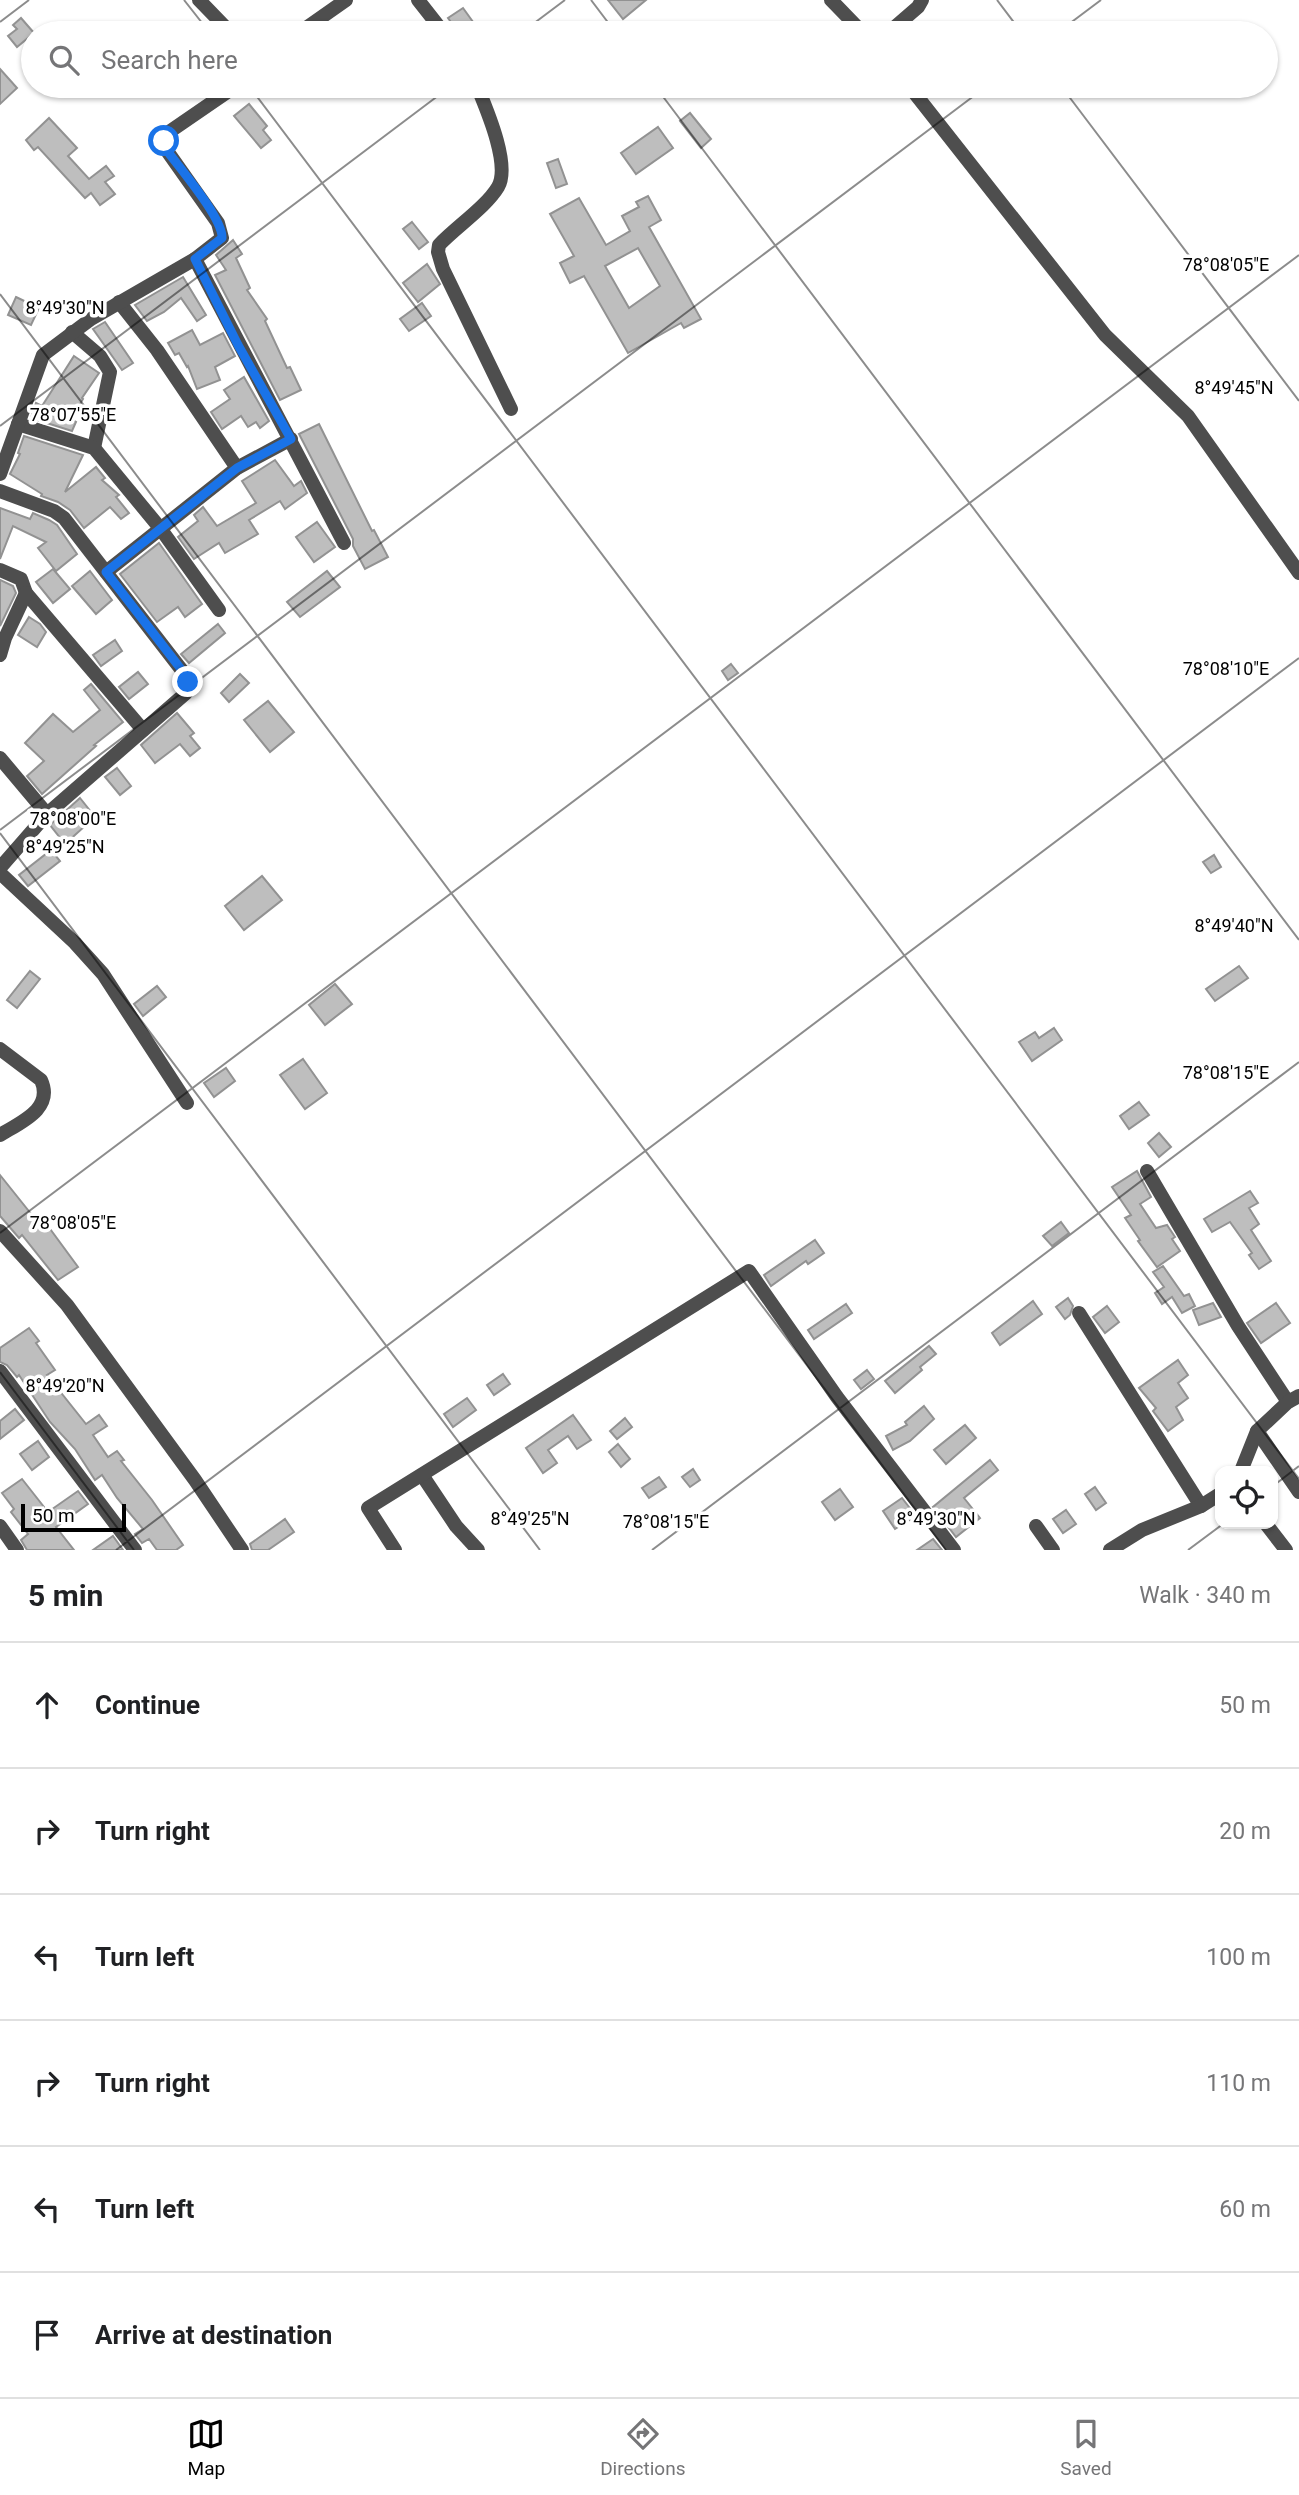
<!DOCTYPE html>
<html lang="en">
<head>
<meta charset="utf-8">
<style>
	body { margin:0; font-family:Roboto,sans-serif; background:#f6f6f6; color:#202124 }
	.controls { position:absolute; right:21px; bottom:21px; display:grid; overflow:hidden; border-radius:14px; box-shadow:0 2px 5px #0004 }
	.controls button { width:63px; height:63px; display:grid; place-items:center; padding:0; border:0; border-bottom:2px solid #e0e0e0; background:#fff; color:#202124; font:35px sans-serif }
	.scale { position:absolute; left:21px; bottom:18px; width:105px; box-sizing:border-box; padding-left:7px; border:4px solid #000; border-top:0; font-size:19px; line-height:24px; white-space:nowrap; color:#000; -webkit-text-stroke:5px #fff; paint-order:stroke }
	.stop { position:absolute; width:21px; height:21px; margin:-16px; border:5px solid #1a73e8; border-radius:50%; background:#fff }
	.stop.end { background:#1a73e8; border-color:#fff; box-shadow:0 2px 7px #0008 }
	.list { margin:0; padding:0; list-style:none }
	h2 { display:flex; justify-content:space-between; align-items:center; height:91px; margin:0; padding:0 28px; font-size:30px }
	h2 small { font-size:23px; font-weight:400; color:#757577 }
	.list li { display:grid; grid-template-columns:46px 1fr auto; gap:21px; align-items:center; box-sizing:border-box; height:126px; padding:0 28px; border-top:2px solid #e0e0e0 }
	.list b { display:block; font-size:26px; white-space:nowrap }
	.list em { font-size:23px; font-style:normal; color:#757577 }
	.icon { flex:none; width:38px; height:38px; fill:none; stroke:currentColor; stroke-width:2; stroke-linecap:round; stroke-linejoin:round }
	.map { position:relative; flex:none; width:1299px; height:1550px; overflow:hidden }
	.search { position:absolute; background:#fff; box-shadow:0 2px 5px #0004; left:21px; right:21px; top:21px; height:77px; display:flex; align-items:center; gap:18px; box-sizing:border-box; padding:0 24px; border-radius:38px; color:#757577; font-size:26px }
	.sheet { height:847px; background:#fff }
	nav { display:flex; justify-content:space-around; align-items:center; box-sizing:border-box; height:98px; border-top:2px solid #e0e0e0; background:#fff; font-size:19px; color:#757577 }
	nav a { display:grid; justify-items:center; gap:4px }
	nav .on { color:#000 }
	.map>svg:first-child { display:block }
	.building { fill:#bebebe; stroke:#929292; stroke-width:2; fill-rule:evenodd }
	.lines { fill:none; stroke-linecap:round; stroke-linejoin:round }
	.minor { stroke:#4e4e4e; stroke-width:14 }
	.route { stroke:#1a73e8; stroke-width:9 }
	.ticks { fill:none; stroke:#000; stroke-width:2; stroke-opacity:0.45 }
	.ticks-label { font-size:18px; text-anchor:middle; fill:#000; stroke:#fff; stroke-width:7; stroke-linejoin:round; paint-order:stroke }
</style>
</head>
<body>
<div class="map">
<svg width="1299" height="1550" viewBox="0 0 1299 1550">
	<rect width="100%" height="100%" fill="#fff"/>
	<g class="building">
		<path d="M608,0H646L623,19Z"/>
		<path d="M463,8L481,33H459L448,18Z"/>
		<path d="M21,18L34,33L17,47L8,36L17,29L13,25Z"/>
		<path d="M0,69L17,88L0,104Z"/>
		<path d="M249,104L267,126L263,130L271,140L261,148L234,116Z"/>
		<path d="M690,113L711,139L701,148L680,121Z"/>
		<path d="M49,118L77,148L68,156L89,179L106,166L114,176L105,182L115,194L100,205L91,193L85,198L38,147L34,150L26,140Z"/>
		<path d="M658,127L673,148L636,174L621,153Z"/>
		<path d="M558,159L567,184L556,188L547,163Z"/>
		<path d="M648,196L661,220L649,227L701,319L684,328L681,323L628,353L584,276L570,283L560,263L574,256L550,214L579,198L606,245L630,231L622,216L639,207L636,202ZM638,248L660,286L629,308L605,266Z"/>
		<path d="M412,222L428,242L419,249L403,229Z"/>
		<path d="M233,240L242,254L236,258L250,288L247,290L267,319L265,321L287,368L290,367L301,390L280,400L215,275L226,270L216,255Z"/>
		<path d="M427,264L440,284L418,302L403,283Z"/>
		<path d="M183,277L206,315L197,321L181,298L164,312L147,321L135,305Z"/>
		<path d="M16,297L39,308L31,325L8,315Z"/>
		<path d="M422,303L431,316L409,331L400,319Z"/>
		<path d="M105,322L133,363L122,370L93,329Z"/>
		<path d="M192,330L200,345L223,333L235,356L215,367L220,380L197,389L188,366L187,367L179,353L175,355L168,343Z"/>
		<path d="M74,356L99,373L82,398L83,399L71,419L76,422L72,431L31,418L36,403L42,406Z"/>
		<path d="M244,377L269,421L260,428L256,422L248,427L241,416L222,429L211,412L230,399L224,390Z"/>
		<path d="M319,424L372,531L374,530L388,557L365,569L353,546V539L299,434Z"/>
		<path d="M24,436L83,455L65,492L96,467L105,478L102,480L119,495L116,497L129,513L121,519L110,507L84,528L70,510L58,502L41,496L42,494L10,474L20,454L18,453Z"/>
		<path d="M275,460L294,486L301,481L307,493L285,509L280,501L249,520L258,534L225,553L219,543L194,559L178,537L198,521L194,515L203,507L217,526L256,503L242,481Z"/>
		<path d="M0,508L30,519L33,513L49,520L57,525L77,554L56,571L38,548L46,542L13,526L0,559Z"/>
		<path d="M317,522L335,547L314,562L296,537Z"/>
		<path d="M159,543L202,604L185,617L178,607L157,622L120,574Z"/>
		<path d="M53,569L70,589L53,603L36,582Z"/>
		<path d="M90,571L112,600L96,614L72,586Z"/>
		<path d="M327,571L340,587L300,617L287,602Z"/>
		<path d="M0,580L13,586L16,593L0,626Z"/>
		<path d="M29,617L40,624L46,632L37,647L18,635Z"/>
		<path d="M218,624L225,633L189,663L181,654Z"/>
		<path d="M115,640L122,651L101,666L93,655Z"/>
		<path d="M731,664L738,673L728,680L722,671Z"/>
		<path d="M138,672L148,684L129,699L119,687Z"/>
		<path d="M240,674L249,683L229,702L221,693Z"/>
		<path d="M91,684L123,722L94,745L96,746L42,794L27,776L44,761L25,743L53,714L73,732L100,710L84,690Z"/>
		<path d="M268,701L294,732L270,752L244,720Z"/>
		<path d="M177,713L194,733L190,736L200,748L190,756L180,744L155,763L141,745Z"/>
		<path d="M117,768L131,786L120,795L105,777Z"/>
		<path d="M80,798L95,817L65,844L50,825Z"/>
		<path d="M51,850L60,861L28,886L19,875Z"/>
		<path d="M1214,855L1221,867L1211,873L1203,862Z"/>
		<path d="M262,876L282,900L244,930L225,906Z"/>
		<path d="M1239,966L1248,978L1215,1001L1206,989Z"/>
		<path d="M30,971L40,979L17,1008L7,1000Z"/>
		<path d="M335,984L352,1004L325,1025L309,1005Z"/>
		<path d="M157,986L166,997L143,1016L134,1004Z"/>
		<path d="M1054,1028L1062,1040L1032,1061L1019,1042L1035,1032L1039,1038Z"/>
		<path d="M303,1059L327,1093L305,1109L280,1075Z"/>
		<path d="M226,1068L235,1081L214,1097L204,1083Z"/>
		<path d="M1139,1102L1149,1115L1129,1129L1120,1116Z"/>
		<path d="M1159,1133L1171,1147L1159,1157L1148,1143Z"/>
		<path d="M1137,1171L1151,1197L1140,1204L1156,1228L1167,1225L1175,1237L1172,1239L1180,1251L1157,1267L1138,1241L1140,1240L1125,1218L1131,1215L1112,1187Z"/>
		<path d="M0,1175L40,1225L45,1222L78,1267L58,1280L22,1235L19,1238L7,1224L0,1216Z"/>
		<path d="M1250,1191L1258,1203L1249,1208L1259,1224L1251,1230L1271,1261L1259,1269L1249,1255L1252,1253L1230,1222L1212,1232L1204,1219Z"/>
		<path d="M1061,1222L1069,1233L1052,1246L1043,1236Z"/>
		<path d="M815,1240L824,1253L808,1264L806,1261L771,1286L764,1275Z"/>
		<path d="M1163,1266L1184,1296L1189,1294L1195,1306L1182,1313L1172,1297L1162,1304L1155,1293L1164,1287L1153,1272Z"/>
		<path d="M1068,1298L1073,1306L1070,1315L1065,1319L1056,1307Z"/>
		<path d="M1033,1301L1042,1314L1000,1345L992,1333Z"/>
		<path d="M1213,1303L1221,1317L1199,1325L1193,1310Z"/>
		<path d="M1276,1303L1290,1323L1261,1343L1247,1323Z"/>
		<path d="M846,1304L852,1313L814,1339L808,1330Z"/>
		<path d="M1107,1306L1119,1322L1105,1333L1093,1317Z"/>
		<path d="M29,1328L39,1341L36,1343L55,1370L47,1375L86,1424L99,1415L107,1426L93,1435L108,1457L117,1451L124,1460L121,1461L152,1500L183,1545L176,1550H157L149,1539L142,1543L135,1534L143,1529L117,1498L102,1475L95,1480L75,1449L50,1422L19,1375L17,1377L7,1365L0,1362V1348Z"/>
		<path d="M929,1346L936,1354L920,1367L922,1370L895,1393L885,1381Z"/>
		<path d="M1178,1360L1188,1375L1178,1383L1188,1398L1176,1407L1183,1420L1168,1431L1153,1411L1156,1408L1139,1388Z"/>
		<path d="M867,1370L874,1379L861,1389L854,1380Z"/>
		<path d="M503,1374L510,1384L494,1395L487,1385Z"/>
		<path d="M467,1398L476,1410L453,1427L444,1414Z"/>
		<path d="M924,1406L934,1419L910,1441L893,1450L886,1436L907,1425L905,1422Z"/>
		<path d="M15,1409L24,1420L0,1439V1421Z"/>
		<path d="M573,1415L591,1440L577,1449L568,1436L548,1450L557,1463L543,1473L526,1448Z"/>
		<path d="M625,1418L632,1427L617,1439L610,1431Z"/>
		<path d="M965,1425L976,1438L946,1464L934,1450Z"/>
		<path d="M38,1441L49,1457L32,1470L20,1454Z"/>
		<path d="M618,1444L630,1459L621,1467L609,1452Z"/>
		<path d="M990,1460L998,1470L964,1498L980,1518L956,1537L933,1507Z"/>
		<path d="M693,1469L700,1480L690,1487L682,1477Z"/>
		<path d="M659,1477L666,1487L649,1498L642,1488Z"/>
		<path d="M22,1479L48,1512L78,1491L88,1504L56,1527L74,1550H27L21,1540L28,1534L11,1512L14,1509L2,1493Z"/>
		<path d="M1095,1487L1106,1503L1096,1510L1085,1494Z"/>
		<path d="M840,1489L853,1507L835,1520L822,1502Z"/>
		<path d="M902,1498L916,1516L895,1529L883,1511Z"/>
		<path d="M1066,1510L1076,1524L1063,1533L1053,1519Z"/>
		<path d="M285,1519L294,1532L268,1550H252L250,1544Z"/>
		<path d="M113,1536L123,1550H93Z"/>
		<path d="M933,1539L942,1550H917Z"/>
	</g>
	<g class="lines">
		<g class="minor">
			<path d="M199,0L231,33"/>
			<path d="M418,0L444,33"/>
			<path d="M831,0L863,33"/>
			<path d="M299,33L346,0"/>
			<path d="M888,33L918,7L922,0"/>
			<path d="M477,86C486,108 511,165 498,187C486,207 456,227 439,245L438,252L443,269L511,409"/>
			<path d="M909,86L1105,335L1188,416L1299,573"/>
			<path d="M195,259L344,543"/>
			<path d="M119,302L157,350L237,468"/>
			<path d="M72,332L100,356L110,372L94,448"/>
			<path d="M18,424L94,448L160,528L219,610"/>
			<path d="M0,474L43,355L91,319L195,259L222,238L218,223L165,148L164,141L169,132L236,86"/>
			<path d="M0,491L54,511L64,518L184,673L188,682L186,693L47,814L0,868"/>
			<path d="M0,570L21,579L26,593L143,730"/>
			<path d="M106,572L237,468L291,439"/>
			<path d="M0,655L5,638L26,593"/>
			<path d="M0,758L47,814"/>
			<path d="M0,873L75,943L103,974L187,1103"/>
			<path d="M0,1049L41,1080C54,1109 21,1122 0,1135"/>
			<path d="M1147,1171L1238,1326L1288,1402"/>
			<path d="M0,1231L67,1305L195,1480L242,1550"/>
			<path d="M1079,1313L1201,1506"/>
			<path d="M0,1371L135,1550"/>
			<path d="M1257,1431L1299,1492"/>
			<path d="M1241,1471L1257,1431L1288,1402L1299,1396"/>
			<path d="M422,1475L456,1526L478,1550"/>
			<path d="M1266,1524L1286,1550"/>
			<path d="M0,1526L17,1550"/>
			<path d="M1036,1526L1053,1550"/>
			<path d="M395,1550L368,1508L749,1271L837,1397L954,1550"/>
			<path d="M1110,1550L1142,1530L1201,1506L1220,1494"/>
		</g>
	</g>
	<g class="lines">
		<path class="route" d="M164,141L165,148C178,166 223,218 222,238L195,259L238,345L291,439L237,468L106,572L184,673L188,682"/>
	</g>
	<path class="ticks" d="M184,0L210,33M591,0L616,33M997,0L1022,33M0,22L29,0M521,33L565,0M1057,33L1101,0M249,86L1299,1479M655,86L1299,940M1061,86L1299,401M0,294L946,1550M0,426L451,86M0,830L987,86M0,833L540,1550M0,1233L1299,255M0,1372L134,1550M1273,1486L1299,1466M116,1550L1299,658M652,1550L1299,1062M1188,1550L1223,1524"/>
	<g class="ticks-label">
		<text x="1226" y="271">78°08'05"E</text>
		<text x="65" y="314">8°49'30"N</text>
		<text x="1234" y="394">8°49'45"N</text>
		<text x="73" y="421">78°07'55"E</text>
		<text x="1226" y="675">78°08'10"E</text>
		<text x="73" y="825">78°08'00"E</text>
		<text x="65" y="853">8°49'25"N</text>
		<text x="1234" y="932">8°49'40"N</text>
		<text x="1226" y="1079">78°08'15"E</text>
		<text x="73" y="1229">78°08'05"E</text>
		<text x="65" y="1392">8°49'20"N</text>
		<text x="530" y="1525">8°49'25"N</text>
		<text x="936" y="1525">8°49'30"N</text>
		<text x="666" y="1528">78°08'15"E</text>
	</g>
</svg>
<div class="controls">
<button><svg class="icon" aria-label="locate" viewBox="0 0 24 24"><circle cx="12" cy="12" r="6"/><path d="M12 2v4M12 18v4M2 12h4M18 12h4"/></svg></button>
</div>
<div class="scale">50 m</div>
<div class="stop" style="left:164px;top:141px"></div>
<div class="stop end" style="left:188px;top:682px"></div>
<div class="search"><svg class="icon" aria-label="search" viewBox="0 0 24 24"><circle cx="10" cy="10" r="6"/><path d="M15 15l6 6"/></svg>Search here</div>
</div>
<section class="sheet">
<h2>5 min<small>Walk · 340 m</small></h2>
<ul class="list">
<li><svg class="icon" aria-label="ahead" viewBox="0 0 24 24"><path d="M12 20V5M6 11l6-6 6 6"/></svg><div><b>Continue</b></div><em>50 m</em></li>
<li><svg class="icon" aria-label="right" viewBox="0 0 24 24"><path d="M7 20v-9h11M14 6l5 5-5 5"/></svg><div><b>Turn right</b></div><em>20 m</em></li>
<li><svg class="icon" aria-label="left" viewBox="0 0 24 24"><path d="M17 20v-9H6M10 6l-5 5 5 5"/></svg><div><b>Turn left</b></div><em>100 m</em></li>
<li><svg class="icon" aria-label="right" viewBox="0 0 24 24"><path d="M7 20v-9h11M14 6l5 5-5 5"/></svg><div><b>Turn right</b></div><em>110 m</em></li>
<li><svg class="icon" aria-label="left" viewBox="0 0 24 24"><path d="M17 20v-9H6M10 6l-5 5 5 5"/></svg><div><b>Turn left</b></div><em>60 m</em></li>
<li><svg class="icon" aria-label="arrive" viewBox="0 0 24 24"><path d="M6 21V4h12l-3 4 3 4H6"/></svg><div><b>Arrive at destination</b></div></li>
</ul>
</section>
<nav>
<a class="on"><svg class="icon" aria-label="map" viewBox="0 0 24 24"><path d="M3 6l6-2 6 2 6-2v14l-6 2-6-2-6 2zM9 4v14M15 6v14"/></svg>Map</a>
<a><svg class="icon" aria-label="directions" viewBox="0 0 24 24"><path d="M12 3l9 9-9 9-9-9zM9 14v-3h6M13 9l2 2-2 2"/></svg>Directions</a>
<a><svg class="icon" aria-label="saved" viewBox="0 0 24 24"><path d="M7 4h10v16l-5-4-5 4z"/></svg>Saved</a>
</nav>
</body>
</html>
